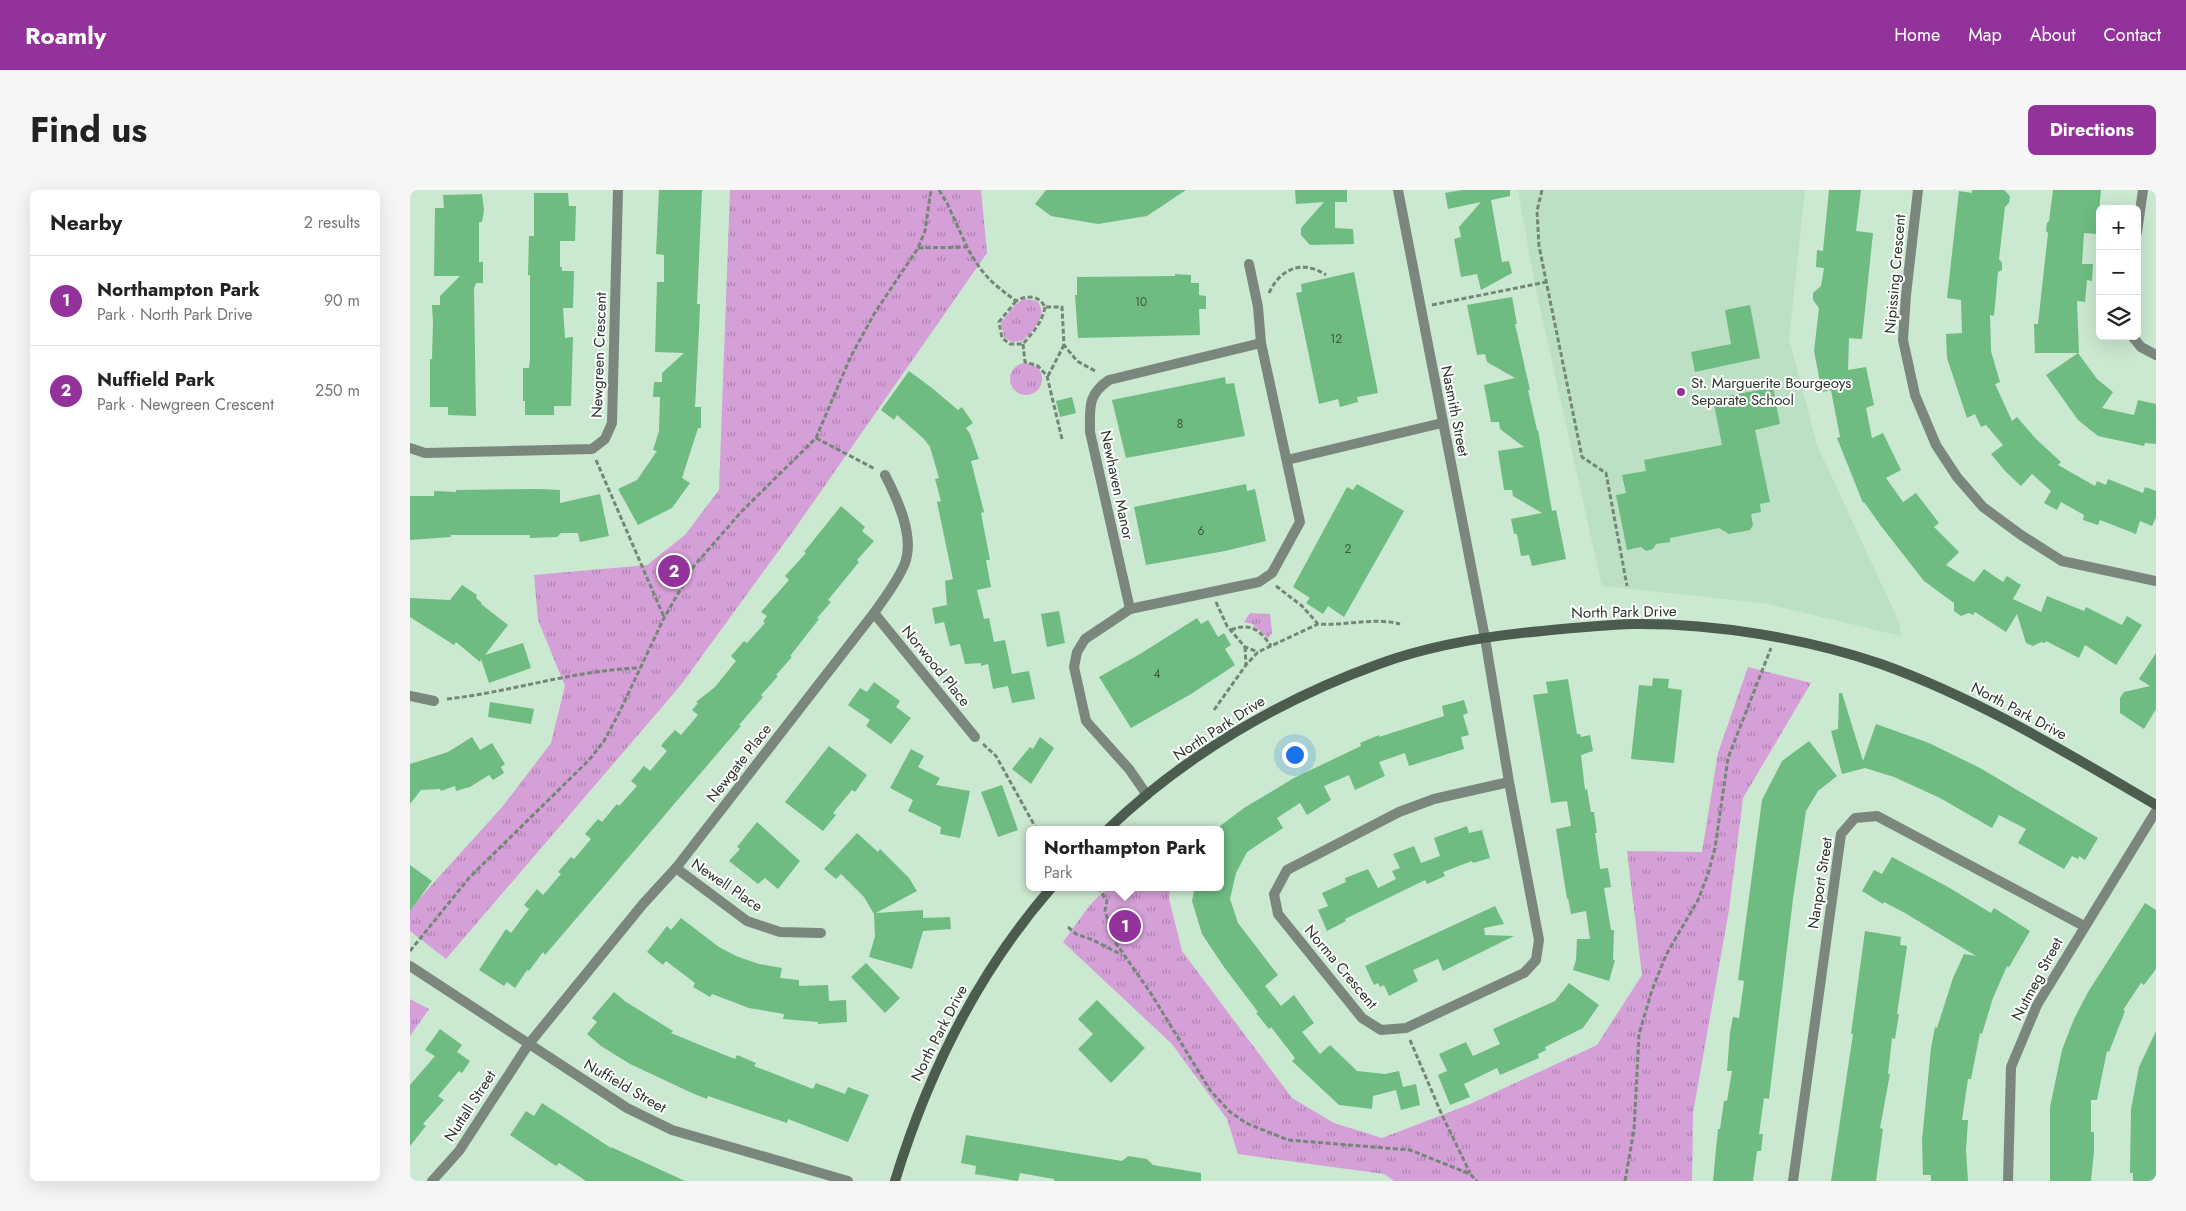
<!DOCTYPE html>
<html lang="en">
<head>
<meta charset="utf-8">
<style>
	body { margin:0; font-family:Jost,sans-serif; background:#f6f6f6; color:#222 }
	.controls { position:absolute; right:15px; top:15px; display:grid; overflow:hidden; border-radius:8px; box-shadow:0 5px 20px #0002 }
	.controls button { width:45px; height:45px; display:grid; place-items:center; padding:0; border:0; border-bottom:1px solid #e0e0e0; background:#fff; color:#222; font:25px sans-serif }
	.you { position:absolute; left:884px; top:564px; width:18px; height:18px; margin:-12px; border:4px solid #fff; border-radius:50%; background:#1a73e8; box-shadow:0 0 0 8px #1a73e833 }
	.badge { display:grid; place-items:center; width:32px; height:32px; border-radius:50%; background:#92329a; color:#fff; font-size:16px; font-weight:700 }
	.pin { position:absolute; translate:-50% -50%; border:2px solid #fff; box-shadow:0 1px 5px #0006 }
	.popup { position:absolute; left:616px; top:636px; width:198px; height:65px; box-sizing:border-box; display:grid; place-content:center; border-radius:8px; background:#fff; filter:drop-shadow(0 1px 4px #0005); font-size:16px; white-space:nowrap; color:#767676 }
	.popup b { font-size:19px; color:#222 }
	.popup::after { content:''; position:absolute; left:50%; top:100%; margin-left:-10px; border:10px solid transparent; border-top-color:#fff }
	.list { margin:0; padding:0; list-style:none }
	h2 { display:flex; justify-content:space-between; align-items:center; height:65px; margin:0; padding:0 20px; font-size:21px }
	h2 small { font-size:16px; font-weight:400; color:#767676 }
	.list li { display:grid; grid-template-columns:32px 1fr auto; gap:15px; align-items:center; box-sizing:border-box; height:90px; padding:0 20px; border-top:1px solid #e0e0e0 }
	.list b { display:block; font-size:19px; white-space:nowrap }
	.list p { margin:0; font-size:16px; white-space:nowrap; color:#767676 }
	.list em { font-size:16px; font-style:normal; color:#767676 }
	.icon { flex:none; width:28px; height:28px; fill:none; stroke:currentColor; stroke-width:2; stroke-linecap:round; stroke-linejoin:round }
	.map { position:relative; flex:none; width:1746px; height:991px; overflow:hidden; border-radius:8px }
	header { display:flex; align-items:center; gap:30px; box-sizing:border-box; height:70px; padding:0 25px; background:#92329a; color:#fff }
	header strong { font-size:24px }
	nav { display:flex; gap:28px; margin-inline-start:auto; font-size:18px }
	.intro { display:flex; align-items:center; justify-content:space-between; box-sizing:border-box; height:120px; padding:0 30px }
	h1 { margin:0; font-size:35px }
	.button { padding:12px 22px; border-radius:8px; background:#92329a; color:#fff; font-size:18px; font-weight:700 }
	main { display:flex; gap:30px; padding:0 30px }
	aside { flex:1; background:#fff; border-radius:8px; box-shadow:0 5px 20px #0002 }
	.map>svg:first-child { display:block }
	.built { fill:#bce0c3 }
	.grass { fill:url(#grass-tufts) }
	.building { fill:#6ebc82 }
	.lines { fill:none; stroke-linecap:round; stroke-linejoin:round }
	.path { stroke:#748777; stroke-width:3; stroke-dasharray:5 2.5; stroke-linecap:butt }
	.minor { stroke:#7b877d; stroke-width:10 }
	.tertiary { stroke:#7b877d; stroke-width:10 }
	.secondary { stroke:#4c5d50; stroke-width:10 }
	.poi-dot { fill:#92329a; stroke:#fff; stroke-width:2 }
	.labels { text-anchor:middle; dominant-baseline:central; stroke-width:4; stroke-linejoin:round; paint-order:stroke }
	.number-label { font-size:12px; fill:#3b5742 }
	.street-label { font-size:15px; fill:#2a352c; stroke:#fff }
	.poi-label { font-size:15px; fill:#2a352c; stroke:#fff; text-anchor:start }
</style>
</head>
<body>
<header>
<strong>Roamly</strong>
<nav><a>Home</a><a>Map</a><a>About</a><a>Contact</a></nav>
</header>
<div class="intro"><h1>Find us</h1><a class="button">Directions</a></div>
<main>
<aside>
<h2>Nearby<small>2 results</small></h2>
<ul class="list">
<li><span class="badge">1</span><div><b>Northampton Park</b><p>Park · North Park Drive</p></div><em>90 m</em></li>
<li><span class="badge">2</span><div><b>Nuffield Park</b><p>Park · Newgreen Crescent</p></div><em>250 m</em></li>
</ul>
</aside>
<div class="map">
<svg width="1746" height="991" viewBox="0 0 1746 991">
	<defs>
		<pattern id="grass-tufts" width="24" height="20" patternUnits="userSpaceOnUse" patternTransform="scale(1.25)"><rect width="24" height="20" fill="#d59fd8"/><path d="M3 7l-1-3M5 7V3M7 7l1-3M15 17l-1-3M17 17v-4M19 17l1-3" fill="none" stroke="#ad82af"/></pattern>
	</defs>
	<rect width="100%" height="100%" fill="#cbe8d0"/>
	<path class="built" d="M1108,0H1395L1379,149L1407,255L1489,432L1491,446L1353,413L1192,396L1124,90Z"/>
	<g class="grass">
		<path d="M320,0H571L577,63L386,337L270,496L36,769L0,741V719L93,616L141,553L155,496L128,430L124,385L237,375L275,345L309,300Z"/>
		<path d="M614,109L627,111C639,125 623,141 612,151L602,152L594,147L591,133L605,115Z"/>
		<circle cx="616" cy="189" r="16"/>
		<path d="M840,423L860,424L862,443L858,448L842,434L834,432Z"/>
		<path d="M1338,477L1401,493L1333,608L1319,720L1283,923L1282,991H984L974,984L828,964L817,929L762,854L653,752L680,715L698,697H760L759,709L772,761L882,908L924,933L972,948L1058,915L1187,855L1232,785L1217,661L1292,662L1308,563Z"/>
		<path d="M0,809L19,819L0,846Z"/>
	</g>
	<g class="building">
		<path d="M249,0H292L287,114H290L289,140L285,217H291V238H288L272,288L280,293L262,318L228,335L208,299L227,290L247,261L243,260L249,241L250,207H243L244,192H252V183L274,163L245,162L247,92H254V65L246,64Z"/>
		<path d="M636,0H776L737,26L688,34L641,26L625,14Z"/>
		<path d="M885,0H937V12H925V38L943,39L944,54L900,55L891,45V38L914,12L886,14Z"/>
		<path d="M1052,0H1100V6L1081,10L1092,72L1099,71L1102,83L1071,100L1067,84L1051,87L1047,65L1044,49L1051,47L1049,37L1071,12L1038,19L1035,3Z"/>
		<path d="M1419,0H1451L1446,41L1463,43L1452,149L1439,148L1438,180L1456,177L1464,215L1456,218L1462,248L1473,243L1491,280L1476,288L1493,312L1506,303L1529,333L1524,337L1549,362L1536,375L1564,392L1574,379L1593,392L1597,386L1611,395L1603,409L1631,422L1637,406L1674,421L1676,417L1712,435L1717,426L1732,435L1706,475L1675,455L1669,468L1636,451L1635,453L1631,452L1623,456L1616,453L1607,424L1596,442L1565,422L1563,425L1559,423L1551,426L1544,421V413L1514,391L1471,336L1454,312L1453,313L1427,248L1430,247L1421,200L1412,202L1404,161L1409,118L1403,110V103L1411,96L1414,78L1406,77L1407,60L1413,61Z"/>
		<path d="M1562,0H1594L1600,6L1599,13L1595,17L1589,69L1592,73V80L1588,82L1584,126L1580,125L1581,161L1590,192L1585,194L1602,231L1607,227L1626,249L1651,272L1648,275L1685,296L1687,291L1696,295L1698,289L1733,303L1735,297L1746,301V327L1742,336L1730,331L1726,344L1690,330L1688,335L1673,330L1674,325L1651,312L1647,320L1634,313L1641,301L1622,284L1611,296L1595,281L1581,264L1593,255L1576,235L1571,237L1565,224L1557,228L1537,168L1536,144L1552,143L1551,110L1537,108L1549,1L1562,3Z"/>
		<path d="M1643,0H1691L1687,44L1674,43L1672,74H1683L1682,91L1677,90L1675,112L1667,111L1669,163H1625L1624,134H1628L1638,43L1636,41L1637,33L1639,31Z"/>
		<path d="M124,3H158L159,16H166L165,51H150V77H152V81H164L163,118H153L155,148L163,147L161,216H144V225H115V211H113V178H119L120,169V85H118L119,46H124Z"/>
		<path d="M72,4L74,20L72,32H69V72H73V93H66L64,99L66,226L38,225V217H20V169H22L23,132L22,115H30V106L50,86H24L25,18H34L33,5Z"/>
		<path d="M944,82L968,203L947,207L948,212L930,217L928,209L909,214L886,103L892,102L891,94Z"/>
		<path d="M765,84L781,85V93H789V105L796,106V119H789L790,145L668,148L665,105H667V87L765,86Z"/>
		<path d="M1102,107L1107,134H1105L1120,200H1118L1127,240H1128L1142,321L1146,320L1156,369L1122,376L1119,365L1111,366L1107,344H1104L1101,329L1132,323L1103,306L1102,300H1094L1088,261L1114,257L1090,239L1089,232H1081L1074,195L1105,188L1077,172L1075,164L1067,165L1057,115Z"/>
		<path d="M1340,115L1350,168L1285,182L1281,162L1321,154L1315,120Z"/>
		<path d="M1668,163L1687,189L1703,202L1692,218L1724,225L1728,210L1746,214V254L1735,253L1734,256L1688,246L1668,230L1636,185Z"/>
		<path d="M499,181L522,198L548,220L552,217L563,233L556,238L560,244L569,269L561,271L574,322L571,323L580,370H576L581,397L567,400L574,429L579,428L584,452L595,450L602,484L619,481L625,509L602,513L598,496L583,499L578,474L571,476V473L555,474L550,454L540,456L534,432L525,434L522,418L537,415L535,391L543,389L527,312L531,311L525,289L529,288L520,257L514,249L487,225L484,230L471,220Z"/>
		<path d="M815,187L816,194L824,193L835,246L716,268L702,210Z"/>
		<path d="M1363,197L1370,234L1345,240L1360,312L1350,314L1351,322L1341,324L1343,335L1340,340L1319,344L1309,338L1260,348V352L1246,354L1243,359L1236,361L1231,357L1217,360L1206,305L1216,303L1212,285L1236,281L1234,270L1312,255L1303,209Z"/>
		<path d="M662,207L666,223L650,227L646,211Z"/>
		<path d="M836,294L837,301L845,299L856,351L815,361L736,375L724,317Z"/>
		<path d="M947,294L994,321L934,427L918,416L913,424L896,413L900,408L883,397L937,297L943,300Z"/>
		<path d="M129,299L150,300V313L190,304L199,346L170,352L168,343H151L147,347L120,348V345H41V347L0,350V306H24V301L46,302V300Z"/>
		<path d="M431,316L455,337L452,341L464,351L447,370L449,372L418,410L421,412L407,428L409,429L380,466L382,467L366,485L368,486L351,505L353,507L329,535L331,536L135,765L133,762L119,781L117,780L105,798L97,792L94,796L69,780L96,739L101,743L119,719L114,715L127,699L133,705L151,684L148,682L161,667L164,669L181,649L175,644L188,629L192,632L207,614L209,616L227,596L221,591L234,576L240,581L257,561L251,556L253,553L265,540L271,545L288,525L282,520L288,513L286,512L305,497L326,471L321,466L334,451L337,453L355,433L353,431L357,426L351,422L379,390L375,386L396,363L394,362Z"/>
		<path d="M52,395L67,405L66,408L72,413L71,414L98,435L75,465L113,453L121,478L79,493L71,469L70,472L46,452L44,455L0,427V408L40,410Z"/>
		<path d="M649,421L655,453L637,457L631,424Z"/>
		<path d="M787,428L791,434L798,430L808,447L814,443L821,455L815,459L825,475L781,504L721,538L689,487L730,464Z"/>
		<path d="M1746,463V519L1734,539L1710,523V508L1714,502L1740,496L1729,489Z"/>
		<path d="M1243,488L1259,489L1258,498L1272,500L1264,573L1221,569L1229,495L1242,496Z"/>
		<path d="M1158,489L1167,544H1170L1171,547L1180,545L1183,561L1171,565L1175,600L1177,599L1181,622H1184L1187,643H1185L1190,678V679L1198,678L1201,697L1194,698L1201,740H1204L1203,770H1205L1199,791L1163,780L1166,770L1167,749H1180L1176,721L1161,724L1158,708L1157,709L1146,639L1161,636L1157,611L1141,613L1123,505L1138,503L1136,492Z"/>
		<path d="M464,492L490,511L486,517L501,528L481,554L456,536L460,530L438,515L450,498L457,502Z"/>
		<path d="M1429,503H1432L1453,571L1466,534L1519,553L1570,578L1688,648L1675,670L1669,666L1668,669L1662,666L1654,679L1608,653L1616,639L1589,625L1582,638L1530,608L1484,587L1455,578L1432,584L1421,541L1428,539Z"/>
		<path d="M1054,510L1058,523L1053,525L1059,545L1051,547L1054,559L999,576L995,563L969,572L975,586L945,600L939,585L914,596L921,610L897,625L890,613L867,628L873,638L837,662L826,683L820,709L828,733L868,785L855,796L871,816L884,805L904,833L892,842L910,864L920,855L947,881L975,884L989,881L993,897L1006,894L1010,915L991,920L986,900L963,906L962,919L929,915L882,871L885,868L861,837L859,839L846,823L848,822L814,777L792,744L782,711L785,697H810V636L834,618L884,588L951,556L950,553L969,545V547L1034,526L1032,516Z"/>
		<path d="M80,512L124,519L121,534L78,527Z"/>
		<path d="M62,547L70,560L82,553L95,574L91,577L94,583L83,590L79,585L60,597L46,601L45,596L31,601L30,599L11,600L0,614V574L38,562Z"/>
		<path d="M630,547L644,558L621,594L602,579L620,557L623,559Z"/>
		<path d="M1399,551L1427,586L1408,601L1396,621L1383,709L1359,909L1354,908L1349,944H1353L1351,961H1347L1343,991H1303L1308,939H1310L1314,911H1317L1322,881H1317L1320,842L1323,827L1329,828L1334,791L1328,790L1352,610L1372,571Z"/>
		<path d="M419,556L457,585L445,602L442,600L423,623L426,625L413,641L375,612Z"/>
		<path d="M501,559L514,566L508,577L530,588L526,595L560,601L550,648L530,644L531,637L498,621L503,610L480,598Z"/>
		<path d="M592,595L608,640L588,647L571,602Z"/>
		<path d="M347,632L390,671L368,699L355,688L348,694L319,671L330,659L327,657Z"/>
		<path d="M1057,636L1059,643L1072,640L1080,668L1063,673L1062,671L1033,682L1035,686L1017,694L1015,690L935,729L936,731L917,741L908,720L918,716L912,703L936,692L935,688L958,679L968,698L986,689L982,681L990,678L983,664L1004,656L1011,673L1030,666L1024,648Z"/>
		<path d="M447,643L468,662L470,659L499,688L507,701L466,723L513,720V728L540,727L541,739L513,741L502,779L459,767L465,746L464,724L454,707L431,684L426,689L414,679Z"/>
		<path d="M1482,667L1538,697L1581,723L1584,718L1620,741L1599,777L1597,776L1583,808L1572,844L1570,843L1561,889H1558L1552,930H1558L1556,960L1558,991H1521V985H1513L1512,950L1521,858L1525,837L1527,838L1543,788L1554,764L1566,766L1495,723L1474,712L1473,714L1452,701L1464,680L1472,684Z"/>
		<path d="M0,675L22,691L0,721Z"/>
		<path d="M1735,713L1746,720V779L1734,795L1731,793L1713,820L1715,821L1699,862L1697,861L1687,910H1681V942H1684V961L1681,991H1640V917L1652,860L1664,829L1678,802Z"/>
		<path d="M1085,716L1094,734L1074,738L1075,745L1104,746L1033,781L1028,769L1003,780L1008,791L979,806L974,795L970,797L968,793L964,795L955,776Z"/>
		<path d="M271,728L309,757L326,766L349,774L372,778L370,788L389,790V796L418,795L419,811L436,810L437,832L408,834V832L373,829L374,824L339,818L302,804L300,807L283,797L285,793L256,771L253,775L237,762L257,736L261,740Z"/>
		<path d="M1455,741L1491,747L1490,755L1497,756L1487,824H1489L1485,849L1482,848L1478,884H1480L1470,938L1473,939L1466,991H1421L1443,844H1441Z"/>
		<path d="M456,773L490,808L475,823L441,787Z"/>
		<path d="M1159,793L1189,815L1173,838L1135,857L1136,860L1128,864L1129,868L1090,885L1087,878L1054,894L1060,907L1040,915L1028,885L1037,881L1029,864L1056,852L1063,866L1090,854L1083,839L1145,811Z"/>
		<path d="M204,802L216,812L263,841L261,843L295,857L325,869L327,865L346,873L344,876L403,899L406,893L435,904L438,897L459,905L438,952L378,929L377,933L298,906L297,909L282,903L220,874L191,856L177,844L187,832L182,828Z"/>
		<path d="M687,810L735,858L701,893L668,859L683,844L668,829Z"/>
		<path d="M30,839L52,855L47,862L60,871L52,883L49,881L28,906L34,910L13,934L16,936L0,956V895L25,866L15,860Z"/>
		<path d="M1746,841V991H1723V983H1720L1721,919L1729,877Z"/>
		<path d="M132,913L201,958V957L275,991H176L149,973L146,976L100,945L116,921L124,926Z"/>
		<path d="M556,945L712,971L718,966L737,969L743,975L791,983V991H644V989L610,983L608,991H607L565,984L566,976L551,973Z"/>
	</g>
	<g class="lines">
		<g class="path">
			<path d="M529,0L537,13L557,57"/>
			<path d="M1132,0L1127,21L1129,56L1172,267L1196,283L1217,396"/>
			<path d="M508,58L557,57C572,85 582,93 606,111C617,105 629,105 635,117H652L654,155L667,171L687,182"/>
			<path d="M859,103C870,79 892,69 916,85"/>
			<path d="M606,111L589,132L592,148L600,154H613C623,142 632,133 635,117"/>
			<path d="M1022,115L1136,92"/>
			<path d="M613,154L615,172L628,176L637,186L652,249"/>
			<path d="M638,186L654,155"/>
			<path d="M406,248L465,279"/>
			<path d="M186,270L254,427"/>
			<path d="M866,396L892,416L908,434C935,436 964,427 990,434"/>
			<path d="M806,412L817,436L835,457L848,462"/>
			<path d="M821,440C840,432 850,440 861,456"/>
			<path d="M835,457L836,475"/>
			<path d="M37,509C101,502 164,480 230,478"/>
			<path d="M804,520L836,475L848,462L908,434"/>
			<path d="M573,554L586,566L627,640"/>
			<path d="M688,697L697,711L695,721L705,752L740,802L800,900L819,921L836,933L878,950L1000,960L1060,984L1067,991"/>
			<path d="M658,737L666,744L683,750L712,765"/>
			<path d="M0,761L59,688L179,570L194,551L209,523L254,428L284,376L332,321L406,248L440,168L464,124L508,58L515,41L521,0"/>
			<path d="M1000,850L1032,925L1060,983"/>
			<path d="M1215,991L1224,940L1229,844L1242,800L1256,765L1288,710L1298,684L1305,658L1318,568L1361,458"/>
		</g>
		<g class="minor">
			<path d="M1508,0L1496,105L1493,150L1505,205L1526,255L1547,287L1573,317L1611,345L1652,371L1746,391"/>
			<path d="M1727,42L1733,0"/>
			<path d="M1722,146L1731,157L1746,165"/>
			<path d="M0,258L15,263L182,259L195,249L202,233L208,0"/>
			<path d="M877,270L1032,233"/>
			<path d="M720,419L680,242C680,218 677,205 699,190L851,153"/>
			<path d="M464,423L565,547"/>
			<path d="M1075,448L1099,592L1129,750L1126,770L1114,783L996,838L971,840L952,828L868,724L864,704L877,680L989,622L1024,609L1099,592"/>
			<path d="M0,506L24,511"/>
			<path d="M737,605L719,579L676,531L664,477L667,462L675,449L720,419L849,392L862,383L890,332L851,153L848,117L839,74"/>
			<path d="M266,678L337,731L370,742L411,743"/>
			<path d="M0,776L217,918L262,940L438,991"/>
			<path d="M22,991L49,961L118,855L233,714L266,678L464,423C475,407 488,391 495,373C505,346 487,308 475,285"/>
			<path d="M1383,991L1431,644L1445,628L1467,626L1674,736"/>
			<path d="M1598,991L1601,877L1627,815L1746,621"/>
		</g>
		<path class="tertiary" d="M988,0L1075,448"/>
		<g class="secondary">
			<path d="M697,640C774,566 869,510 969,474C1021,455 1077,446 1132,441C1162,438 1192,435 1223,434C1303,433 1395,448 1471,474C1569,509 1657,563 1746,615"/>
			<path d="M485,991C518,883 567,783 642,697"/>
		</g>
	</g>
	<circle class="poi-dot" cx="1271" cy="202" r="5"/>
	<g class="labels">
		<g class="number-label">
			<text x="731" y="112">10</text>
			<text x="926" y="149">12</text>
			<text x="770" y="234">8</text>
			<text x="791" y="341">6</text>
			<text x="938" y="359">2</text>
			<text x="747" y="484">4</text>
		</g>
		<g class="street-label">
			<text transform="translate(1485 84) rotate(-85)">Nipissing Crescent</text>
			<text transform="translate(189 165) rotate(-88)">Newgreen Crescent</text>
			<text transform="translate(1045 221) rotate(79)">Nasmith Street</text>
			<text transform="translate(707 295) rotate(78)">Newhaven Manor</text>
			<text transform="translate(1214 422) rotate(-1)">North Park Drive</text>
			<text transform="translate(526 476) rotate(51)">Norwood Place</text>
			<text transform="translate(1609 521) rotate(28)">North Park Drive</text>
			<text transform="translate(809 538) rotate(-33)">North Park Drive</text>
			<text transform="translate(329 573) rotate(-52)">Newgate Place</text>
			<text transform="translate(1410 693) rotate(-81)">Nanport Street</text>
			<text transform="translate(317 695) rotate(34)">Newell Place</text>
			<text transform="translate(931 777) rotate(50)">Norma Crescent</text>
			<text transform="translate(1627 789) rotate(-62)">Nutmeg Street</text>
			<text transform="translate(529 843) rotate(-63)">North Park Drive</text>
			<text transform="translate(215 896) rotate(30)">Nuffield Street</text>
			<text transform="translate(60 916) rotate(-57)">Nuttall Street</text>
		</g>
		<g class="poi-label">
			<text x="1281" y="193">St. Marguerite Bourgeoys<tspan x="1281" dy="17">Separate School</tspan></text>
		</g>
	</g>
</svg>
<div class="controls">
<button>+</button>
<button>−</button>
<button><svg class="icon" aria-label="layers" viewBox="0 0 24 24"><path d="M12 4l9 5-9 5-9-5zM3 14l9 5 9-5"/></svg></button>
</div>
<div class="you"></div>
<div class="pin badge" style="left:715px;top:736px">1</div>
<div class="popup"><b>Northampton Park</b>Park</div>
<div class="pin badge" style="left:264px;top:381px">2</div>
</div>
</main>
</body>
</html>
